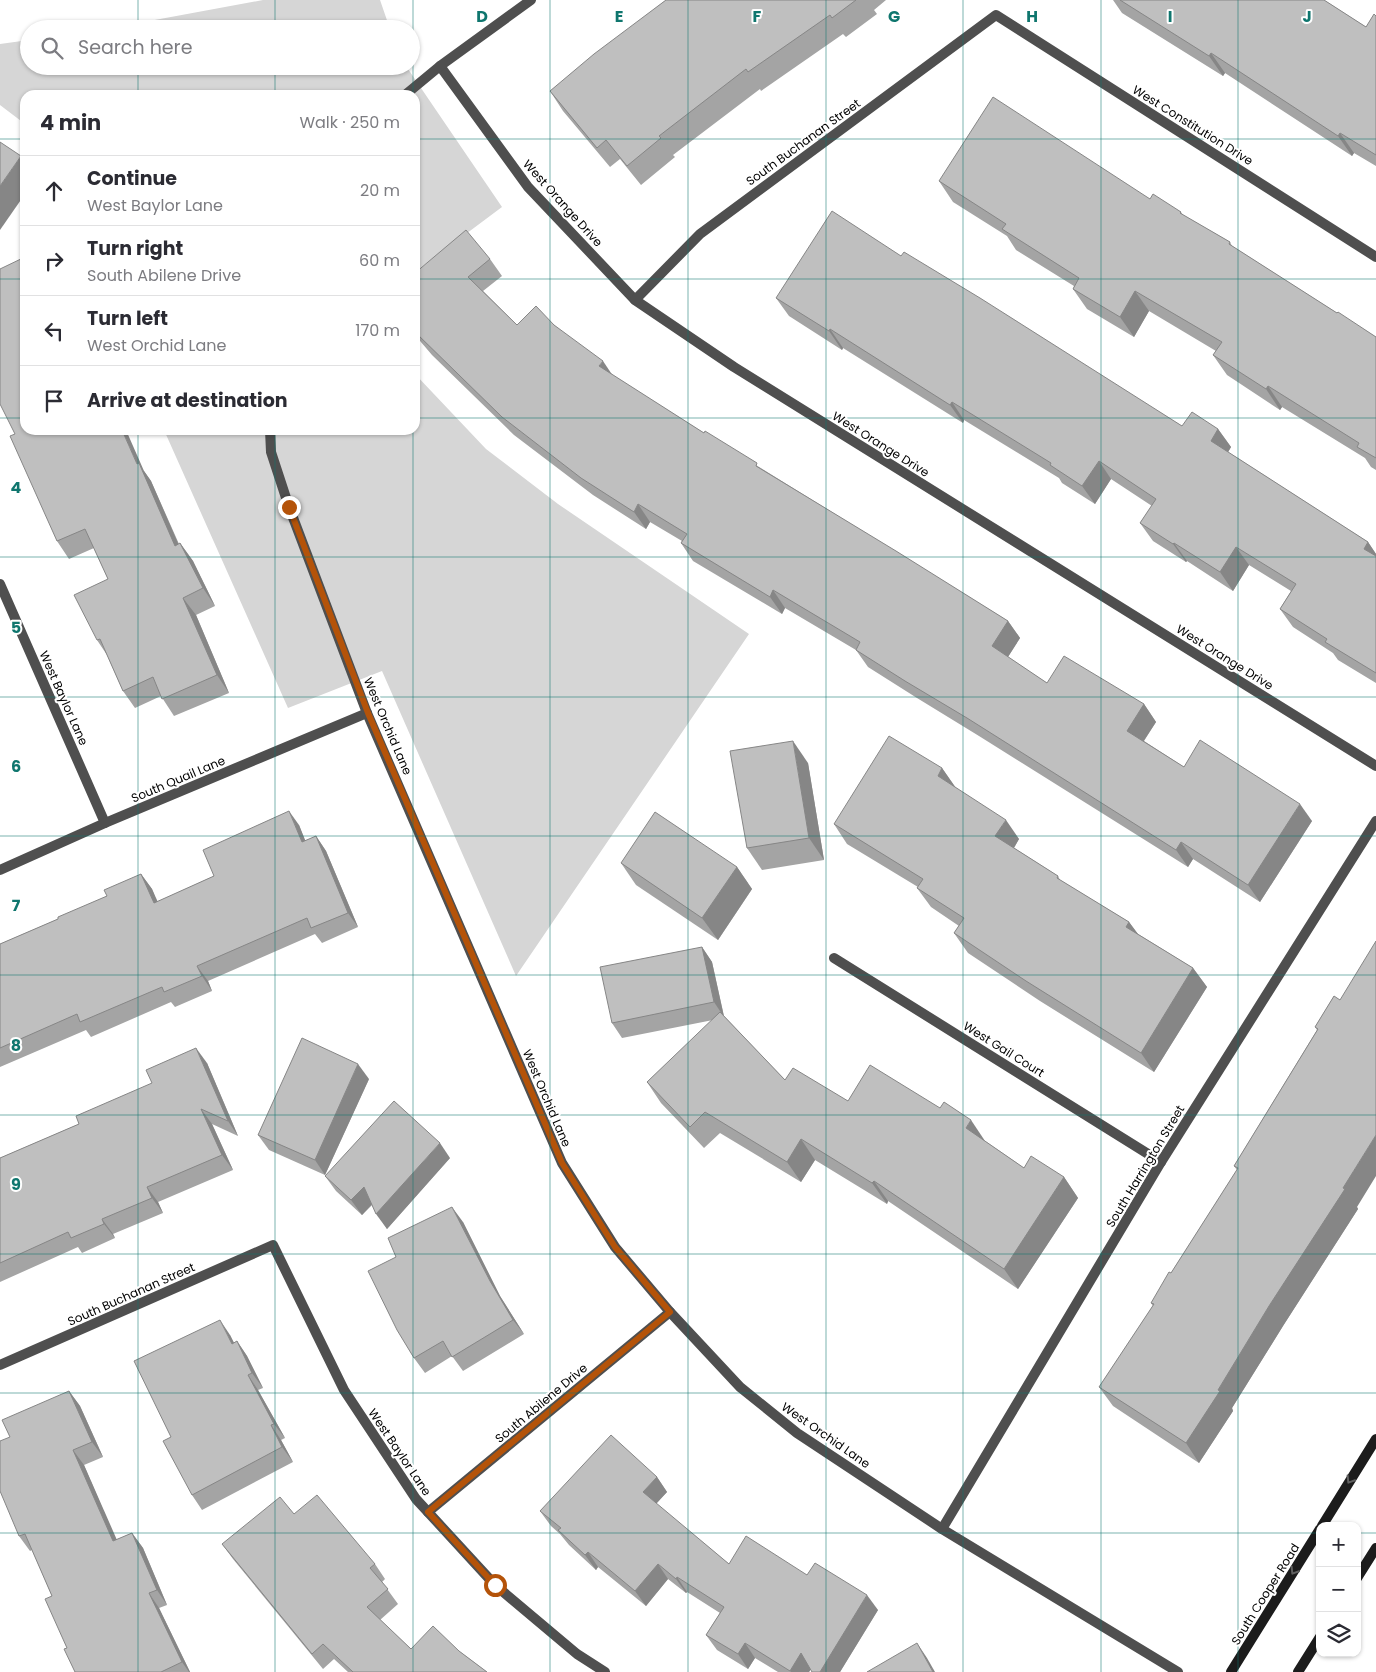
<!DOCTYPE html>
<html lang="en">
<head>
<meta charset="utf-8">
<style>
	body { margin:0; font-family:Poppins,sans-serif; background:#f2f2f3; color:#2b2b33 }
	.controls { position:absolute; right:15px; bottom:15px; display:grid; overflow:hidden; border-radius:10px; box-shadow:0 1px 4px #0004 }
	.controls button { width:45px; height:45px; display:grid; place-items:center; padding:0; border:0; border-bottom:1px solid #e1e1e2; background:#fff; color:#2b2b33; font:25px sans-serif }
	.stop { position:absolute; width:15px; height:15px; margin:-11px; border:4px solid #b45309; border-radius:50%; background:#fff }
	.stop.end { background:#b45309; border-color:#fff; box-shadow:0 1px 5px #0008 }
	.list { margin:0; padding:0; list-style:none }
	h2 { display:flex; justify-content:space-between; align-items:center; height:65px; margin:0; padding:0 20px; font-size:21px }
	h2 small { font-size:16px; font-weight:400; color:#7c7c81 }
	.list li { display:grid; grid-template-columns:32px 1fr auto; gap:15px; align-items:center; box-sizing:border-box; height:70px; padding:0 20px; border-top:1px solid #e1e1e2 }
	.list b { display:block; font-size:19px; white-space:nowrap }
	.list p { margin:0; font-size:16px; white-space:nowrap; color:#7c7c81 }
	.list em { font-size:16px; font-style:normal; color:#7c7c81 }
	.icon { flex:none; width:28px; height:28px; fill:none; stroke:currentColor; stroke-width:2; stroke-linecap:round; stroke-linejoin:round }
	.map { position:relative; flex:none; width:1376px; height:1672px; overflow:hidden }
	.search { position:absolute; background:#fff; box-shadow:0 1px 4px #0004; left:20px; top:20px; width:400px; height:55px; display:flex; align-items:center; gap:12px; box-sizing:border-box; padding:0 18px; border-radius:28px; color:#7c7c81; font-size:19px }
	.panel { position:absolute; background:#fff; box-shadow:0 1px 4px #0004; left:20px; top:90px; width:400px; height:345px; border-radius:15px }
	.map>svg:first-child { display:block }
	.green { fill:#d6d6d6 }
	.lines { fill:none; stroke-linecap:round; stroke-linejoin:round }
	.street { stroke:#4f4f4f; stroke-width:10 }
	.secondary { stroke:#1c1c1c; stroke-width:10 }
	.wall { fill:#a4a4a4 }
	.shaded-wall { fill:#868686 }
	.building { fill:#bfbfbf; stroke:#868686 }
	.oneway { stroke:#606060 }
	.route { stroke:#b45309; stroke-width:6 }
	.grid { fill:none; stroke:#0f766e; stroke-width:1; stroke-opacity:0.55 }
	.labels { text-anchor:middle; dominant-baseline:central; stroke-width:4; stroke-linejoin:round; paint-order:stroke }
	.street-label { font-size:12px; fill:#000; stroke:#fff }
	.grid-label { font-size:16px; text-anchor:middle; font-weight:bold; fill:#0f766e; stroke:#fff; stroke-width:4; stroke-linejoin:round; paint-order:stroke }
</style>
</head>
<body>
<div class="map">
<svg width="1376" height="1672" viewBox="0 0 1376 1672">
	<rect width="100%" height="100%" fill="#fff"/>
	<g class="green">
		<path d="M263,0H380L390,29H106Z"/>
		<path d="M29,40V66H406L502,207L415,272V95H25V124L0,105V44Z"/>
		<path d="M415,374L486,449L558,504L749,634L516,976L382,671L288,708L164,430H415Z"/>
	</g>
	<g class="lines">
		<g class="street">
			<path d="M440,66L528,187L635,300L734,367L1376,766"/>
			<path d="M405,95L440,66L531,0"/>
			<path d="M635,300L700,234L996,15L1376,257"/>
			<path d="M270,430L271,452L289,507L367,713L562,1163L615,1247L670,1312L740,1387L797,1433L942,1529L1178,1672"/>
			<path d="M0,584L105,823"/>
			<path d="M0,870L105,823L367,713"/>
			<path d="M834,958L1161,1162"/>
			<path d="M0,1365L273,1245L344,1390L416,1499L495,1585L577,1654L605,1672"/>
			<path d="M428,1512L670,1312"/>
			<path d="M942,1529L1161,1162L1376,821"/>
		</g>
		<g class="secondary">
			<path d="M1322,1526L1376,1439"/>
			<path d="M1357,1578L1376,1548"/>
			<path d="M1231,1672L1320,1529"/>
			<path d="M1298,1672L1320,1637"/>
		</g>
	</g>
	<g class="wall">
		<path d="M666,0H886L874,10L877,14L846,37L843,34L761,91L760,89L673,155L675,157L641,185L620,159L610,167L563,111L550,91Z"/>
		<path d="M1113,0H1324L1366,27L1376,16V166L1354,153L1352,156L1225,73L1223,76L1122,13Z"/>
		<path d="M939,181L1150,199L1181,212L1183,215L1230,242L1232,246L1337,313L1376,337V470L1371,467L1365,458L1282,407L1280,410L1227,375L1213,355L1216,351L1149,311L1134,337L1087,309L1073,289L1074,286L1016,250L1007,236L953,202Z"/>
		<path d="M901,256L1182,426L1218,429L1231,447L1228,452L1368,542L1376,554V683L1338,660L1333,653L1293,627L1280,609L1291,591L1249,565L1233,591L1187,561L1186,562L1153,541L1140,523L1152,506L1111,479L1095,504L1062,483L1059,478L964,420L963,423L843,348L842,350L789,316L776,298Z"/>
		<path d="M490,259L502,276L483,291L517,325H554L612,375L704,433L1008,621L1020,638L1008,657L1047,683L1144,704L1156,722L1144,741L1184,767L1312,821L1260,902L1193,859L1188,867L979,736L917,698L868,667L856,650L785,608L782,614L693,561L681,543L682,541L650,522L646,529L593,495L514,435L432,355L415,335V273Z"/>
		<path d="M15,434L144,471L151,481L179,544L180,543L193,561L215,606L196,615L229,693L174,716L161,696L135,708L123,691L107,655L97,640L108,579L94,548L69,559L57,541Z"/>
		<path d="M808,763L824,860L762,870L747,848Z"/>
		<path d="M942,768L955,787L1019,839L1014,848L1058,876L1060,880L1129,922L1138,934L1193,968L1207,987L1154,1072L1040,1001L968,953L954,933L959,926L931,907L917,888L918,887L847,844L834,824Z"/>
		<path d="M299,825L305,841L316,836L326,851L358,927L322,943L315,934L208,981L212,991L175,1007L171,1002L91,1037L86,1030L0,1067V944L58,919L107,896L141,874L152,889L157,902L214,876Z"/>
		<path d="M621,863L737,867L752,889L718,940L636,885Z"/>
		<path d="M702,947L712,962L724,1016L785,1080L848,1101L985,1141L1024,1168L1064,1177L1078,1198L1018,1289L888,1201L887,1204L815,1160L801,1182L720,1133L704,1148L661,1103L647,1082L713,1020L622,1038L612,1023Z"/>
		<path d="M1334,996L1357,1207L1358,1209L1283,1326L1232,1408L1233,1411L1199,1463L1113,1406L1099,1387L1153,1306L1151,1303L1171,1273L1237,1170L1234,1166L1317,1030L1315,1027Z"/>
		<path d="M207,1063L238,1136L212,1124L233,1170L158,1202L163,1213L113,1234L115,1238L82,1253L78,1247L0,1282V1158L79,1124Z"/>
		<path d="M369,1079L325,1175L269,1150L258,1135Z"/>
		<path d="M450,1158L387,1229L372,1205L362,1215L336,1191L325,1176Z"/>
		<path d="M463,1222L500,1296L524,1334L463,1371L452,1356L425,1373L414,1358L396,1257Z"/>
		<path d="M230,1335L234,1343L237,1341L247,1356L263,1388L258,1390L285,1438L281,1440L293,1462L202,1510L192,1495L171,1437Z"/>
		<path d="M69,1391L80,1406L103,1457L84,1465L116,1540L132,1533L143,1548L167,1605L159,1608L190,1672H75L67,1648L52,1596L32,1550L30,1551L19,1536L10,1437Z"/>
		<path d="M657,1477L667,1492L656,1504L729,1564L807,1575L878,1610L840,1672H812L811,1669L809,1672H778L755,1658L748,1669L717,1650L706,1635L720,1613L687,1592L686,1593L668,1579L646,1606L598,1567L596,1570L569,1545L560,1534L551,1526L540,1511Z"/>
		<path d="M294,1514L375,1564L385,1579L382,1582L398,1604L380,1620L411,1649L459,1651L487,1672H348L334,1659L323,1669L233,1559L222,1544Z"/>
	</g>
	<g class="shaded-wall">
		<path d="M1211,53L1225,73L1223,76L1209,56Z"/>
		<path d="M1340,133L1354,153L1352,156L1338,136Z"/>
		<path d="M21,156L25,162V194L0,230V186Z"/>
		<path d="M1135,291L1149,311L1134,337L1120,317Z"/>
		<path d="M830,329L843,348L842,350L829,331Z"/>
		<path d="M603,361L615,379L599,366Z"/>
		<path d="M1268,386L1282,407L1280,410L1266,389Z"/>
		<path d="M952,402L964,420L963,423L950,405Z"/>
		<path d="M1218,429L1231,447L1224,459L1211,441Z"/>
		<path d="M122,430H126L144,471L151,481L187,564L175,546L137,464Z"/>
		<path d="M1099,461L1111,479L1095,504L1082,486Z"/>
		<path d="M638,504L650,522L646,529L634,512Z"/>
		<path d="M1368,542L1376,554V566L1364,549Z"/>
		<path d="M180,543L193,561L215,606L203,588Z"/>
		<path d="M1174,543L1187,561L1186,562L1173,544Z"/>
		<path d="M1236,547L1249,565L1233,591L1220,572Z"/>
		<path d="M773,590L785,608L782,614L770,597Z"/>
		<path d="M183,598L196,615L229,693L217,675Z"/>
		<path d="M1008,621L1020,638L1004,663L992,646Z"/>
		<path d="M1144,704L1156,722L1139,748L1127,731Z"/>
		<path d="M793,741L808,763L824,860L809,838Z"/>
		<path d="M942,768L956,788L938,776Z"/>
		<path d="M1300,804L1312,821L1260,902L1248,885Z"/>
		<path d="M289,811L299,825L312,857L302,842Z"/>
		<path d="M1006,820L1019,839L1009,856L995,836Z"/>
		<path d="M316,836L326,851L358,927L348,913Z"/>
		<path d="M1181,842L1193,859L1188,867L1176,850Z"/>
		<path d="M737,867L752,889L718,940L702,918Z"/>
		<path d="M141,874L152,889L165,918L154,903Z"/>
		<path d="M1129,922L1143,941L1126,927Z"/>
		<path d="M702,947L712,962L724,1017L714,1002Z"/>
		<path d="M197,966L208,981L212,991L202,976Z"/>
		<path d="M1193,968L1207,987L1154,1072L1141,1053Z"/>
		<path d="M196,1048L207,1063L238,1136L228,1121Z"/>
		<path d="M358,1064L369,1079L325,1175L315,1160Z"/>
		<path d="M201,1109L212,1124L233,1170L222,1155Z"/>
		<path d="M971,1120L985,1141L980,1149L966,1128Z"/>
		<path d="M1376,1135V1176L1357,1207L1358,1209L1283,1326L1232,1408L1233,1411L1199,1463L1186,1443L1269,1306Z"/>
		<path d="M801,1139L815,1160L801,1182L787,1162Z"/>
		<path d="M440,1143L450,1158L387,1229L376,1214Z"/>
		<path d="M1064,1177L1078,1198L1018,1289L1004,1269Z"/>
		<path d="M874,1181L888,1201L887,1204L872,1183Z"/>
		<path d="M147,1187L158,1202L163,1213L152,1198Z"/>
		<path d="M364,1187L374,1202L362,1215L351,1200Z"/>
		<path d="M452,1207L463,1222L500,1296L524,1334L513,1320L490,1281Z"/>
		<path d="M102,1219L113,1234L115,1238L104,1224Z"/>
		<path d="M220,1320L230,1335L242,1359L232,1344Z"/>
		<path d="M237,1341L247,1356L263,1388L252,1373Z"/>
		<path d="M248,1375L258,1390L285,1438L274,1424Z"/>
		<path d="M69,1391L80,1406L103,1457L92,1442Z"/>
		<path d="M271,1425L281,1440L293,1462L282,1447Z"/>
		<path d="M73,1450L84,1465L124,1556L113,1541Z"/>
		<path d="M657,1477L667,1492L653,1507L643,1492Z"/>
		<path d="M132,1533L143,1548L167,1605L157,1590Z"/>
		<path d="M588,1552L598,1567L596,1570L585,1555Z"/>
		<path d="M658,1564L668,1579L646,1606L635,1591Z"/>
		<path d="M677,1577L687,1592L686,1593L676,1579Z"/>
		<path d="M149,1593L159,1608L190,1672H189L182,1662Z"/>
		<path d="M867,1595L878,1610L840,1672H820Z"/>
		<path d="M745,1643L755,1658L748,1669L738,1654Z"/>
		<path d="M917,1643L927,1658L935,1672H933Z"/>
		<path d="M801,1653L812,1667L809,1672H791L790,1671Z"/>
	</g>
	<g class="building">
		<path d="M666,0H856L832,18L830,15L748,72L746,69L659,136L661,138L627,166L606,140L597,148L550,91L594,54Z"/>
		<path d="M1120,0H1324L1366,27L1374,14L1376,16V155L1340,133L1338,136L1211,53L1209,56Z"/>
		<path d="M993,97L1150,199L1153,194L1181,212L1180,213L1230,242L1229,244L1337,313L1338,312L1376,337V458L1357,447L1359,443L1268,386L1266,389L1213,355L1222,342L1135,291L1120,317L1073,289L1079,278L1002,229L1006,224L939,181Z"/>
		<path d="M0,142L21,156L0,186Z"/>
		<path d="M832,211L901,256L904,252L980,298L1182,426L1192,412L1218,429L1211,441L1368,542L1364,549L1376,556V673L1325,642L1327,639L1280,609L1296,584L1236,547L1220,572L1174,543L1173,544L1140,523L1156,499L1099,461L1082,486L1050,465L1051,463L952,402L950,405L830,329L829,331L776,298Z"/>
		<path d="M466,230L490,259L468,277L517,325L536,306L554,325L603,361L599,366L704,433L705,431L757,463L756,466L896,551L1008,621L992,646L1047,683L1064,656L1144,704L1127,731L1184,767L1200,740L1300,804L1248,885L1181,842L1176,850L967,718L905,681L856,650L860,642L773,590L770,597L681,543L687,534L638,504L634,512L581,478L502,417L415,332V273Z"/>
		<path d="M25,257V430H122L137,464L139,463L175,546L180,543L203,588L183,598L217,675L162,699L153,677L123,691L100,639L97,640L74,595L108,579L85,529L57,541L10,436L15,434L0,404V269Z"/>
		<path d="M889,736L942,768L938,776L1006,820L995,836L1058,876L1057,878L1129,922L1126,927L1193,968L1141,1053L1026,981L954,933L964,918L917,888L923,879L834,824Z"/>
		<path d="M793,741L809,838L747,848L730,751Z"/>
		<path d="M289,811L302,842L316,836L348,913L311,928L307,918L197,966L202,976L164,992L162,987L80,1022L77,1014L0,1048V944L58,919V917L107,896L104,890L141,874L154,903L214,876L203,850Z"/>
		<path d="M655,812L737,867L702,918L621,863Z"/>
		<path d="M1376,941V1135L1343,1188L1345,1189L1269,1306L1218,1390L1220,1391L1186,1443L1099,1387L1154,1304L1151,1303L1169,1272L1171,1273L1238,1168L1234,1166L1318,1029L1315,1027L1334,996L1340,1000Z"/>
		<path d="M702,947L714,1002L612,1023L600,967Z"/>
		<path d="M720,1012L785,1080L793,1068L848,1101L870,1065L940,1108L944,1102L971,1120L966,1128L1024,1168L1031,1156L1064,1177L1004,1269L874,1181L872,1183L801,1139L787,1162L705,1112L690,1127L647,1082Z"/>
		<path d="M302,1038L358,1064L315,1160L258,1135Z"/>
		<path d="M196,1048L228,1121L201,1109L222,1155L147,1187L152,1198L102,1219L104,1224L71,1238L68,1232L0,1263V1158L79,1124L76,1116L152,1083L146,1070Z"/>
		<path d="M394,1101L440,1143L376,1214L364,1187L351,1200L325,1176Z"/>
		<path d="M452,1207L490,1281L513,1320L452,1357L443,1341L414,1358L397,1330L368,1271L396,1257L388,1238Z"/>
		<path d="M220,1320L232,1344L237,1341L252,1373L248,1375L274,1424L271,1425L282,1447L192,1495L163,1441L171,1437L134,1361Z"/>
		<path d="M69,1391L92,1442L73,1450L113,1541L132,1533L157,1590L149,1593L182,1662L161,1672H75L64,1649L67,1648L45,1599L52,1596L25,1534L19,1536L0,1491V1441L10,1437L2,1420Z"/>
		<path d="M611,1435L657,1477L643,1492L729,1564L746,1536L807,1575L815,1563L867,1595L820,1672H812L801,1653L790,1671L745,1643L738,1654L706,1635L724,1607L677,1577L676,1579L658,1564L635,1591L588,1552L585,1555L558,1530L561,1528L540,1511Z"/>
		<path d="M317,1495L375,1564L370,1568L388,1589L367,1607L411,1649L433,1626L459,1651L487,1672H353L323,1644L312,1654L222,1544L280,1497L294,1514Z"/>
		<path d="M917,1643L933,1672H867Z"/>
	</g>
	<defs><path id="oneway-chevron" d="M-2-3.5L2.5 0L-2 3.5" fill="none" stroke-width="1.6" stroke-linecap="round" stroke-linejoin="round" transform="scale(1.25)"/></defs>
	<g class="oneway">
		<use href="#oneway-chevron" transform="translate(1350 1480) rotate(122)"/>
		<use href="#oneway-chevron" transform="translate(1294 1571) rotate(122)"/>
	</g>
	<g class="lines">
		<path class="route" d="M289,507L368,713L562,1163L615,1247L670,1312L428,1512L495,1585"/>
	</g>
	<path class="grid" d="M138,0V29M275,0V29M413,0V95M550,0V1672M688,0V1672M826,0V1672M963,0V1672M1101,0V1672M1238,0V1672M138,66V95M275,66V95M0,139H25M415,139H1376M0,279H25M415,279H1376M0,418H25M415,418H1376M138,430V1672M275,430V1672M413,430V1672M0,557H1376M0,697H1376M0,836H1376M0,975H1376M0,1115H1376M0,1254H1376M0,1393H1376M0,1533H1320M1357,1533H1376"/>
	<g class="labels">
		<g class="street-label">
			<text transform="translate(1193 125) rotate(32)">West Constitution Drive</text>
			<text transform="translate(803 142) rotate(-36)">South Buchanan Street</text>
			<text transform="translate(563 203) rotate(48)">West Orange Drive</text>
			<text transform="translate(881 444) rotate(32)">West Orange Drive</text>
			<text transform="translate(1225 657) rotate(32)">West Orange Drive</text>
			<text transform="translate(64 698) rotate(66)">West Baylor Lane</text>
			<text transform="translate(388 726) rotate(67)">West Orchid Lane</text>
			<text transform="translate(178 779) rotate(-23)">South Quail Lane</text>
			<text transform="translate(1004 1049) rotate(32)">West Gail Court</text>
			<text transform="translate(547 1098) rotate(67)">West Orchid Lane</text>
			<text transform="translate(1145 1166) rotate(-59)">South Harrington Street</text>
			<text transform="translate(131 1294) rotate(-24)">South Buchanan Street</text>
			<text transform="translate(541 1403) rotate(-40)">South Abilene Drive</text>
			<text transform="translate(826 1435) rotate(35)">West Orchid Lane</text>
			<text transform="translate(400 1452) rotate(56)">West Baylor Lane</text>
			<text transform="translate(1265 1594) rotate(-58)">South Cooper Road</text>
		</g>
	</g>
	<g class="grid-label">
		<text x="482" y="22">D</text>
		<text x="619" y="22">E</text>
		<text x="757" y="22">F</text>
		<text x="894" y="22">G</text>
		<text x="1032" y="22">H</text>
		<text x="1170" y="22">I</text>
		<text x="1307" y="22">J</text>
		<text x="16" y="493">4</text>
		<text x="16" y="633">5</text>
		<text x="16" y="772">6</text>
		<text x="16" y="911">7</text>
		<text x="16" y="1051">8</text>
		<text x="16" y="1190">9</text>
	</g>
</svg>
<div class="controls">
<button>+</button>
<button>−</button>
<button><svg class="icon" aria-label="layers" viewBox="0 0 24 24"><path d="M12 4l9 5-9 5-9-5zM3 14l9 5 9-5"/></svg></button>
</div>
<div class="stop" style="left:495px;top:1585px"></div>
<div class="stop end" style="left:289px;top:507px"></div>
<div class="search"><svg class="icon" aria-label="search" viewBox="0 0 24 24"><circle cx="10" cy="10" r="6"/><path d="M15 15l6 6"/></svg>Search here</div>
<section class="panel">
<h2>4 min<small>Walk · 250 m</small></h2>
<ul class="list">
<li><svg class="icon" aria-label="ahead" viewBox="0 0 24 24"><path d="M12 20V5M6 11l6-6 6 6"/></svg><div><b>Continue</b><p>West Baylor Lane</p></div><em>20 m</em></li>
<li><svg class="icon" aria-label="right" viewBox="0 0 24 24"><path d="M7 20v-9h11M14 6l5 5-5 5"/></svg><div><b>Turn right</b><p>South Abilene Drive</p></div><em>60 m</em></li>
<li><svg class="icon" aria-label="left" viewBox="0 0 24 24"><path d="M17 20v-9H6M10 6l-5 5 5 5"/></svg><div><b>Turn left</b><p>West Orchid Lane</p></div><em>170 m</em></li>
<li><svg class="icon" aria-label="arrive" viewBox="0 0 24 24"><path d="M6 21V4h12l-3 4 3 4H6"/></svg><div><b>Arrive at destination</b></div></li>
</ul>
</section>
</div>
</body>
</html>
